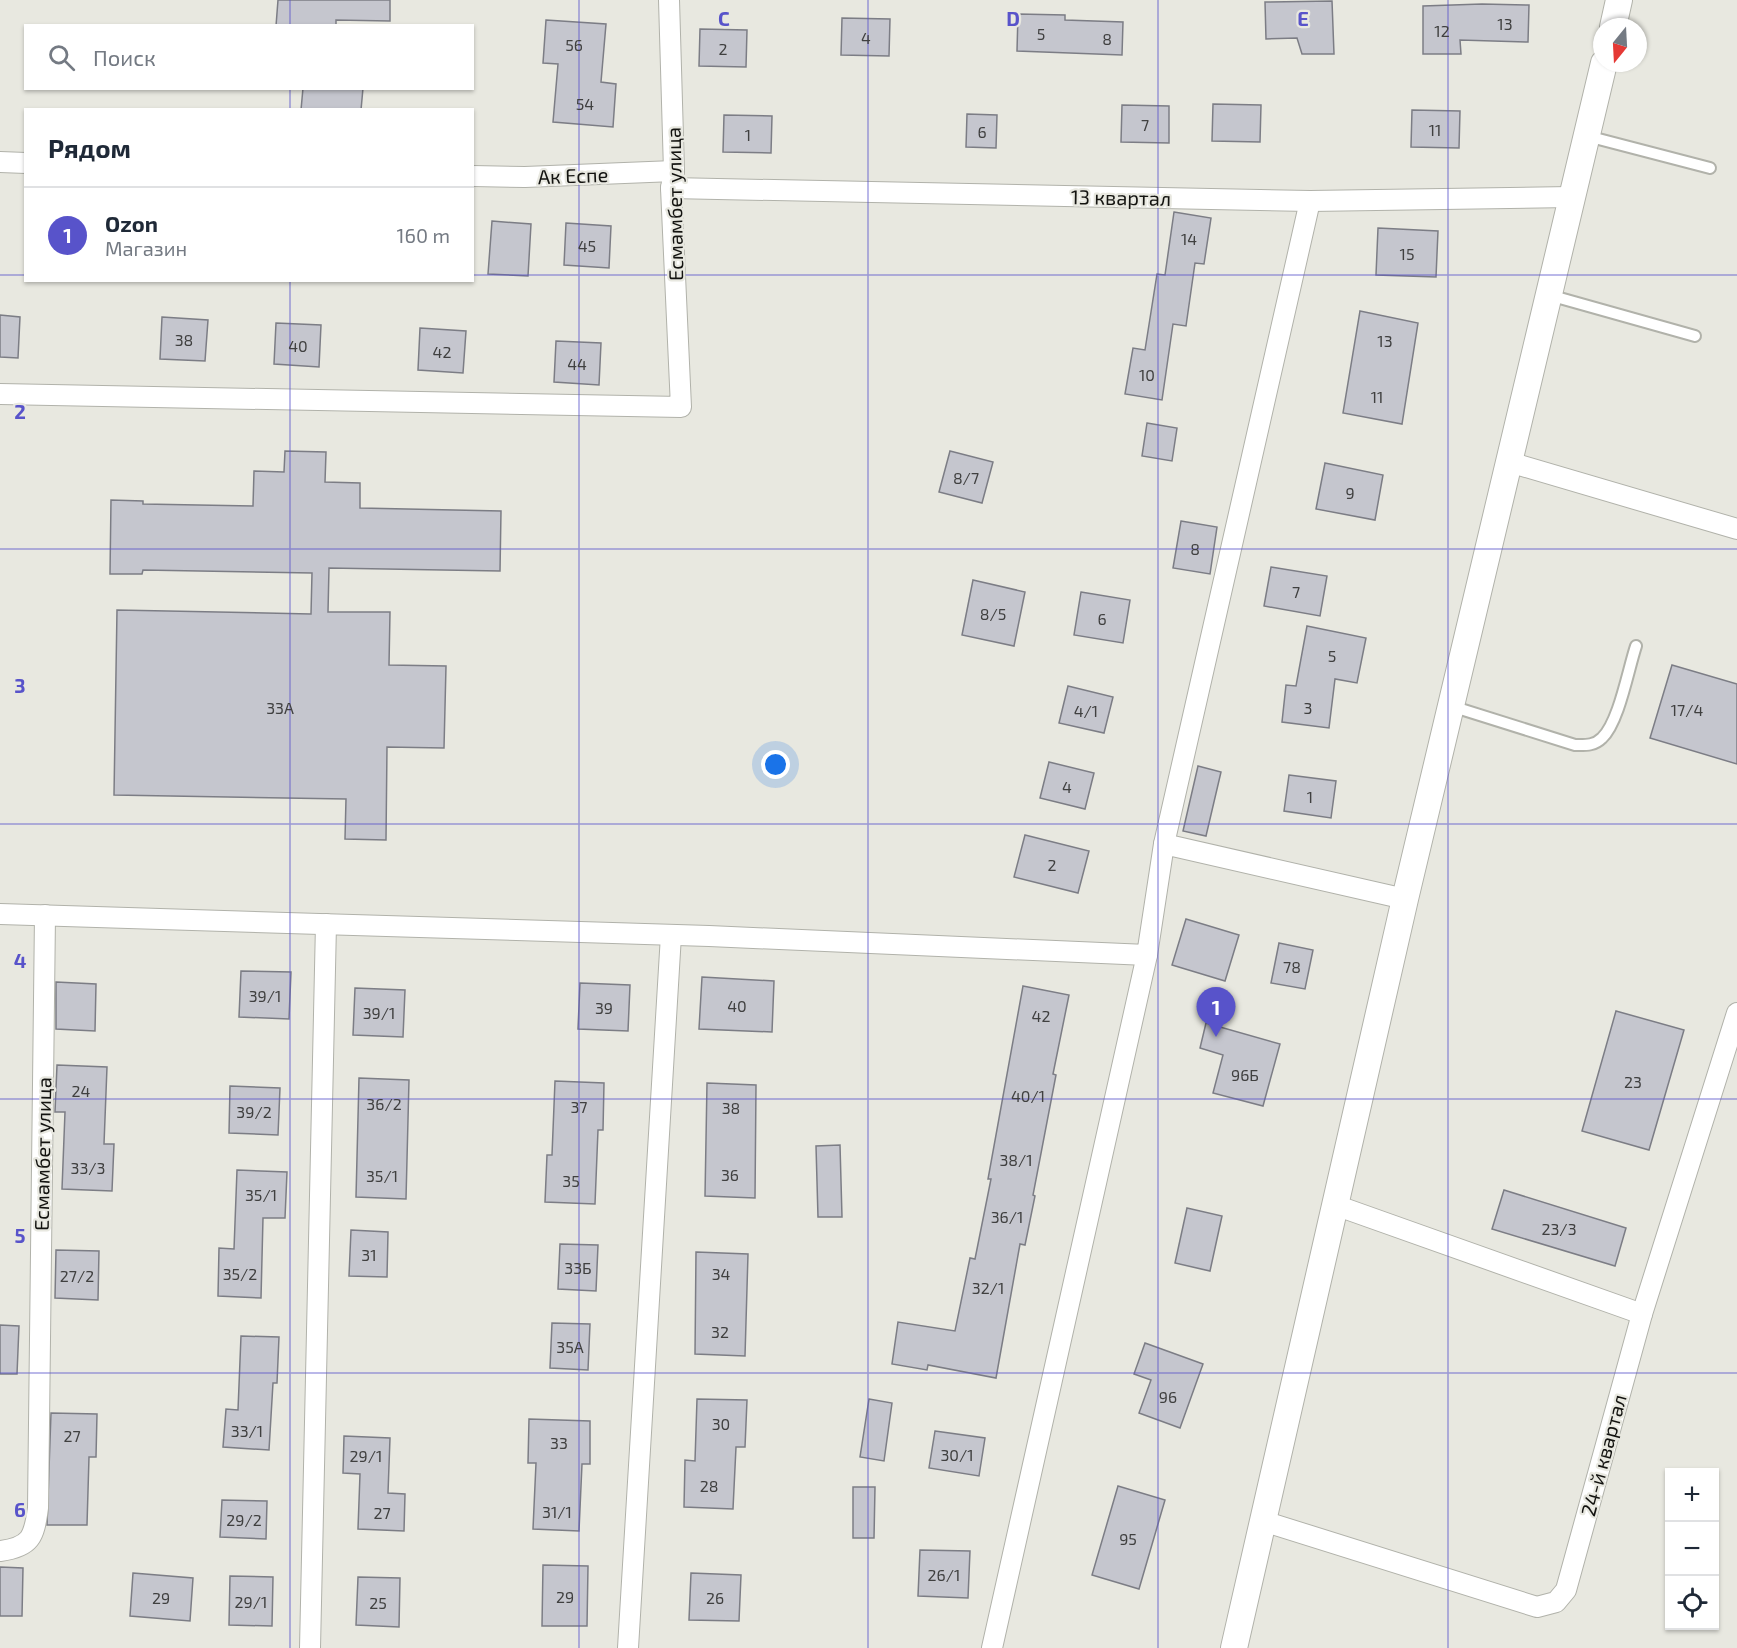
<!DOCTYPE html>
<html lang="ru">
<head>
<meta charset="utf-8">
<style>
	body { margin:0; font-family:"Exo 2",sans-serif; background:#f2f2f3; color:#1f2937 }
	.controls { position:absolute; right:18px; bottom:18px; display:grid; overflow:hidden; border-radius:0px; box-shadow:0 2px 4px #0004 }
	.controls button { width:54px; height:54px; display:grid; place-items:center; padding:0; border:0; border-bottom:2px solid #e0e1e3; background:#fff; color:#1f2937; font:30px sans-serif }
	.compass { position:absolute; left:1593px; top:18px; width:54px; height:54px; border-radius:50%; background:#fff; box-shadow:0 2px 4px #0004; rotate:198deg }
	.you { position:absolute; left:776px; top:765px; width:21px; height:21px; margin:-15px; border:4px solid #fff; border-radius:50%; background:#1a73e8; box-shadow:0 0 0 9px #1a73e833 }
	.badge { display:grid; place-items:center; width:39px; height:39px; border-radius:50%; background:#5853ca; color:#fff; font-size:20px; font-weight:700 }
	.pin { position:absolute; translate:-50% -50px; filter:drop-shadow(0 2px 3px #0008) }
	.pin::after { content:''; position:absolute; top:32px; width:21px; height:18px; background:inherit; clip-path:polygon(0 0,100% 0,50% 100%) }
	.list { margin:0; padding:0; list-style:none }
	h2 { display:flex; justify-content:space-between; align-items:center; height:78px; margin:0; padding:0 24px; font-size:26px }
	h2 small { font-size:20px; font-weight:400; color:#747a83 }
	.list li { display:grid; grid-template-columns:39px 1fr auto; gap:18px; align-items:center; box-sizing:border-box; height:96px; padding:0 24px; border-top:2px solid #e0e1e3 }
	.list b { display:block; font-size:22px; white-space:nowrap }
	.list p { margin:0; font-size:20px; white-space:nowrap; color:#747a83 }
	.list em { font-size:20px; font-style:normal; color:#747a83 }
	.icon { flex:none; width:33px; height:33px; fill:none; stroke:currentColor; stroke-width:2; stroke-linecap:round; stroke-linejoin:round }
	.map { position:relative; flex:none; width:1737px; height:1648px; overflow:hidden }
	.search { position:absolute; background:#fff; box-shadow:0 2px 4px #0004; left:24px; top:24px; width:450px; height:66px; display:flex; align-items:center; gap:15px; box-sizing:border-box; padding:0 21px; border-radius:0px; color:#747a83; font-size:22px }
	.panel { position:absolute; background:#fff; box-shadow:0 2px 4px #0004; left:24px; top:108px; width:450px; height:174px; border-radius:0px }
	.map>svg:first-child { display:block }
	.building { fill:#c5c6ce; stroke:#7c7d85; stroke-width:1.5 }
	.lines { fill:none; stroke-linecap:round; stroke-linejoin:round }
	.service-casing { stroke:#b1b2aa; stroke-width:14 }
	.minor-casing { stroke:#b1b2aa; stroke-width:22 }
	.tertiary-casing { stroke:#b1b2aa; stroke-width:28 }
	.service { stroke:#fff; stroke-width:10 }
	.minor { stroke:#fff; stroke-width:20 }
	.tertiary { stroke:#fff; stroke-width:26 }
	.grid { fill:none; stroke:#5853ca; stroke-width:1.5; stroke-opacity:0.55 }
	.labels { text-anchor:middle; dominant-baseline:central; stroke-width:4.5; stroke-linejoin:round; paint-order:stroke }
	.number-label { font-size:16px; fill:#404040 }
	.street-label { font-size:20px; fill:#131310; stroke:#e8e8e0 }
	.grid-label { font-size:20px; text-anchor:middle; font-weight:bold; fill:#5853ca; stroke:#e8e8e0; stroke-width:4.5; stroke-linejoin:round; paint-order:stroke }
</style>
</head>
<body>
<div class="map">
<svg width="1737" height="1648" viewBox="0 0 1737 1648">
	<rect width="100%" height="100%" fill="#e8e8e0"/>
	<g class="building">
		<path d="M278,0H390V21L336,20V26H276Z"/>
		<path d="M1332,1L1334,54H1302L1297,38L1266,39L1265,2Z"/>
		<path d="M1482,4L1529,5L1528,42L1460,40L1461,54H1423V6Z"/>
		<path d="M1018,14L1065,15V20L1123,22L1122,55L1017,51Z"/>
		<path d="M842,18L890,19L889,56L841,55Z"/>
		<path d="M546,20L606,24L601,82L616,84L613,127L553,122L558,64L543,63Z"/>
		<path d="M700,29L747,30L746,67L699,66Z"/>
		<path d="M303,88H363L361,110H301Z"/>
		<path d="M1213,104L1261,105L1260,142L1212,141Z"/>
		<path d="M1122,105L1169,106V143L1121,142Z"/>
		<path d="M1412,110L1460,111L1459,148L1411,147Z"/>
		<path d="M967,114L997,115L996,148L966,147Z"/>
		<path d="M724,115L772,116L771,153L723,152Z"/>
		<path d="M1174,212L1211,218L1204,264L1195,263L1186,326L1173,324L1162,400L1125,394L1133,348L1145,350L1157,274L1165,275Z"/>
		<path d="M492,221L531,224L528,276L488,274Z"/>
		<path d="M566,223L611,226L609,268L564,265Z"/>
		<path d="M1378,228L1438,231L1436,277L1376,275Z"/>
		<path d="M1360,311L1418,323L1402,424L1343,413Z"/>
		<path d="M0,315L20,317L18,358L0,357Z"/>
		<path d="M162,317L208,320L205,361L160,359Z"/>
		<path d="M276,323L321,325L319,367L274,364Z"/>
		<path d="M420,328L466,331L463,373L418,370Z"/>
		<path d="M556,341L601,343L599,385L554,382Z"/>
		<path d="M1147,423L1177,428L1172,461L1142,456Z"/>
		<path d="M285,451L326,452L325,482L360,483V508L501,511L500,571L329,568L328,612H390L389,665L446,666L444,748L387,747L386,840L345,839L346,799L114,795L117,610L311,614L312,573L143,570L142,574H110L111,500L143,501V504L253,506L254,471L284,472Z"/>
		<path d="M950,451L993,462L982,503L939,492Z"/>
		<path d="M1325,463L1383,475L1375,520L1316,509Z"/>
		<path d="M1181,521L1217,527L1210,574L1173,568Z"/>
		<path d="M1271,567L1327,576L1320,616L1264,606Z"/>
		<path d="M973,580L1025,592L1014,646L962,635Z"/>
		<path d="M1081,592L1130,600L1123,643L1074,635Z"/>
		<path d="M1307,626L1366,638L1357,683L1335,679L1329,728L1282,722L1286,685L1296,686Z"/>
		<path d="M1672,665L1737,684V764L1650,738Z"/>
		<path d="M1068,686L1113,697L1104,733L1059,723Z"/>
		<path d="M1049,762L1094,773L1085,809L1040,798Z"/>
		<path d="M1198,766L1221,772L1206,836L1183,831Z"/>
		<path d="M1289,775L1336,781L1331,818L1284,811Z"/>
		<path d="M1025,835L1089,851L1078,893L1014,877Z"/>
		<path d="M1186,919L1239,935L1225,981L1172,965Z"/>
		<path d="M1279,943L1313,950L1305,989L1271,983Z"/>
		<path d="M241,971L291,972L289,1019L239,1017Z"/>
		<path d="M702,977L774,981L772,1032L699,1029Z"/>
		<path d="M56,982L96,984L95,1031L56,1029Z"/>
		<path d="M580,983L630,985L628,1031L578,1029Z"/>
		<path d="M1023,986L1069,995L1053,1074L1056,1075L1033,1195L1035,1196L1025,1245L1020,1244L996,1378L928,1365L927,1370L892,1364L898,1322L955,1331L970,1258L975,1259L991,1179H988Z"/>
		<path d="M355,988L405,990L403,1037L353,1035Z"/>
		<path d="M1616,1011L1684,1030L1649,1150L1582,1131Z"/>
		<path d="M1206,1023L1280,1044L1263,1106L1213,1093L1223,1055L1200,1048Z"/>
		<path d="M57,1065L107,1067L104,1144H114L112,1191L62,1189L65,1112H55Z"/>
		<path d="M359,1078L409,1080L406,1199L356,1197Z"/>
		<path d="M555,1081L604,1083L603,1130H598L595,1204L545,1202L547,1155H552Z"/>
		<path d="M707,1083L756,1085L755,1198L705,1196Z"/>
		<path d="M230,1086L280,1088L278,1135L229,1133Z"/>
		<path d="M840,1145L842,1217H818L816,1146Z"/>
		<path d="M237,1170L287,1172L285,1218H263L261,1298L218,1296L219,1248L234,1249Z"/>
		<path d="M1504,1190L1626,1228L1615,1266L1492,1229Z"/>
		<path d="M1187,1208L1222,1216L1210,1271L1175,1263Z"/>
		<path d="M351,1230L388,1232L387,1277L349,1276Z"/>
		<path d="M560,1244L598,1245L596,1291L558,1289Z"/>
		<path d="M56,1250L99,1251L98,1300L55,1298Z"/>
		<path d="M696,1252L748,1254L745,1356L695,1354Z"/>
		<path d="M552,1323L590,1324L588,1370L550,1368Z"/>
		<path d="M0,1325L19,1326L17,1374H0Z"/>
		<path d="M241,1336L279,1337L277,1383H273L269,1450L223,1447L226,1409L238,1410Z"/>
		<path d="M1145,1343L1203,1364L1180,1428L1139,1413L1151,1380L1134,1374Z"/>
		<path d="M697,1399L747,1400L745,1447H736L733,1509L684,1507L685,1460L695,1461Z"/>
		<path d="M869,1399L892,1403L884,1461L860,1457Z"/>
		<path d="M51,1413L97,1414L96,1457H89L87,1525H47Z"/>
		<path d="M529,1419L590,1421V1464H582L579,1531L533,1529L536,1463H528Z"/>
		<path d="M935,1431L985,1438L979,1476L929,1468Z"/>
		<path d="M344,1436L390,1438L388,1493L405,1494L404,1531L358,1529L360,1474L343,1473Z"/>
		<path d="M1118,1486L1165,1500L1139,1589L1092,1575Z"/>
		<path d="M853,1487H875L874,1538H853Z"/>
		<path d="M222,1500L267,1501L266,1539L220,1537Z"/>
		<path d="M920,1550L970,1551L968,1598L918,1596Z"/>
		<path d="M543,1565L588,1566L587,1626H542Z"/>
		<path d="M0,1567L23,1568L22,1616H0Z"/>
		<path d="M133,1573L193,1578L190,1621L130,1616Z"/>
		<path d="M691,1573L741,1575L739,1621L689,1620Z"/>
		<path d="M230,1576L273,1577L272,1626L229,1625Z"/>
		<path d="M358,1577L400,1578L399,1627L356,1625Z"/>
	</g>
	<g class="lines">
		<defs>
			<g id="service">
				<path d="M1587,136L1710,168"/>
				<path d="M1549,295L1695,336"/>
				<path d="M1451,706L1575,745C1585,745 1594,746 1602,738C1619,722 1628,670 1636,646"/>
			</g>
			<g id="minor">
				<path d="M0,162L26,163"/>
				<path d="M472,176L525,177L674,171"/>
				<path d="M671,188L1310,201L1571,197"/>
				<path d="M0,394L681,407L671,188L674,171L669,0"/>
				<path d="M1509,462L1737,529"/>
				<path d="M1164,844L1310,201"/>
				<path d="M0,914L709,936L1147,955L1164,844L1405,899"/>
				<path d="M1335,1205L1642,1314"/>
				<path d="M1263,1521L1537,1607L1556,1602L1566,1590L1642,1314L1737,1013"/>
				<path d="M0,1551C31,1547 34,1537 38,1508L45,915"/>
				<path d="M310,1648L326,924"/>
				<path d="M628,1648L671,935"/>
				<path d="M992,1648L1147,955"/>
			</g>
			<g id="tertiary">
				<path d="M1613,27L1619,0"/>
				<path d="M1234,1648L1405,899L1604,63"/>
			</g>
		</defs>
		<use href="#service" class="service-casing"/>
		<use href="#minor" class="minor-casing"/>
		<use href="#tertiary" class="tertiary-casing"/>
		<use href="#service" class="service"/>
		<use href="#minor" class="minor"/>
		<use href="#tertiary" class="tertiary"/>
	</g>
	<path class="grid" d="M290,0V26M579,0V1648M868,0V1648M1158,0V1648M1448,0V1648M290,88V110M0,275H26M472,275H1737M290,280V1648M0,549H1737M0,824H1737M0,1099H1737M0,1373H1737"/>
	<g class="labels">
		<g class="number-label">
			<text x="1505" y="23">13</text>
			<text x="1442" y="30">12</text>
			<text x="1041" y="33">5</text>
			<text x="866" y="37">4</text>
			<text x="1107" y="38">8</text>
			<text x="574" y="44">56</text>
			<text x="723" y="48">2</text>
			<text x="585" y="103">54</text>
			<text x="1145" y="124">7</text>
			<text x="1435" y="129">11</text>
			<text x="982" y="131">6</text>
			<text x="748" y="134">1</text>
			<text x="1189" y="238">14</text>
			<text x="587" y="245">45</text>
			<text x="1407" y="253">15</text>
			<text x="184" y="339">38</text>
			<text x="1385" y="340">13</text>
			<text x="298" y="345">40</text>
			<text x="442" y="351">42</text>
			<text x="577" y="363">44</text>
			<text x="1147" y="374">10</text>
			<text x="1377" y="396">11</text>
			<text x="966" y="477">8/7</text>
			<text x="1350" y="492">9</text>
			<text x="1195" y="548">8</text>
			<text x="1296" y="591">7</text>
			<text x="993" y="613">8/5</text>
			<text x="1102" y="618">6</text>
			<text x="1332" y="655">5</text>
			<text x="280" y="707">33А</text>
			<text x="1308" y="707">3</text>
			<text x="1687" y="709">17/4</text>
			<text x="1086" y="710">4/1</text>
			<text x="1067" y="786">4</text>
			<text x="1310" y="796">1</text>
			<text x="1052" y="864">2</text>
			<text x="1292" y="966">78</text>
			<text x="265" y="995">39/1</text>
			<text x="737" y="1005">40</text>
			<text x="604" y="1007">39</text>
			<text x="379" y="1012">39/1</text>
			<text x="1041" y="1015">42</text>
			<text x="1245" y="1074">96Б</text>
			<text x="1633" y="1081">23</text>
			<text x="81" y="1090">24</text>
			<text x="1028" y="1095">40/1</text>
			<text x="384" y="1103">36/2</text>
			<text x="579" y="1106">37</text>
			<text x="731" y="1107">38</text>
			<text x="254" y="1111">39/2</text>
			<text x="1016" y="1159">38/1</text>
			<text x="88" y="1167">33/3</text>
			<text x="730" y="1174">36</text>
			<text x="382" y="1175">35/1</text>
			<text x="571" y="1180">35</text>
			<text x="261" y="1194">35/1</text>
			<text x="1007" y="1216">36/1</text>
			<text x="1559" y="1228">23/3</text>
			<text x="369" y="1254">31</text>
			<text x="578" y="1267">33Б</text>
			<text x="240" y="1273">35/2</text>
			<text x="721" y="1273">34</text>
			<text x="77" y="1275">27/2</text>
			<text x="988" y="1287">32/1</text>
			<text x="720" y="1331">32</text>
			<text x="570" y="1346">35А</text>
			<text x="1168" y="1396">96</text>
			<text x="721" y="1423">30</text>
			<text x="247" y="1430">33/1</text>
			<text x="72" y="1435">27</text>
			<text x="559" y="1442">33</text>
			<text x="957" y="1454">30/1</text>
			<text x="366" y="1455">29/1</text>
			<text x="709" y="1485">28</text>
			<text x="557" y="1511">31/1</text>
			<text x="382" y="1512">27</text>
			<text x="244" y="1519">29/2</text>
			<text x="1128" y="1538">95</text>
			<text x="944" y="1574">26/1</text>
			<text x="565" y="1596">29</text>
			<text x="161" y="1597">29</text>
			<text x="715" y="1597">26</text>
			<text x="251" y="1601">29/1</text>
			<text x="378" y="1602">25</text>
		</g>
		<g class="street-label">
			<text transform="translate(573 175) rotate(-2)">Ак Еспе</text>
			<text transform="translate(1121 197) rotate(1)">13 квартал</text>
			<text transform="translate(674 204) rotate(-91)">Есмамбет улица</text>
			<text transform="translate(42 1154) rotate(-89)">Есмамбет улица</text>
			<text transform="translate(1603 1455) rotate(-75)">24-й квартал</text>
		</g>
	</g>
	<g class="grid-label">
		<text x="724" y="26">C</text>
		<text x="1013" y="26">D</text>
		<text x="1303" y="26">E</text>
		<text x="20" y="419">2</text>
		<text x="20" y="693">3</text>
		<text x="20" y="968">4</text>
		<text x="20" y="1243">5</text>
		<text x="20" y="1517">6</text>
	</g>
</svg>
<div class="controls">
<button>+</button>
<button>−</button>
<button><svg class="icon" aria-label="locate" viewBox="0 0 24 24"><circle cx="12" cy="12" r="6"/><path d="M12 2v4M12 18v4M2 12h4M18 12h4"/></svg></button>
</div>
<svg class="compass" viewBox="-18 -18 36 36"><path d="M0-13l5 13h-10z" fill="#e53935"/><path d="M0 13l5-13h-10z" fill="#747a83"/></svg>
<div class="you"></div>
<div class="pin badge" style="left:1216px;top:1037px">1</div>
<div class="search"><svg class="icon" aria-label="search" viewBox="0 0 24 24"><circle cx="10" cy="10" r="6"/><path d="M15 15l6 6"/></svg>Поиск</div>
<section class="panel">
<h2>Рядом<small></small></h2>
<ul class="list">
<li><span class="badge">1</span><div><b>Ozon</b><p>Магазин</p></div><em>160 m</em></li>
</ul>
</section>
</div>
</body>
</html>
